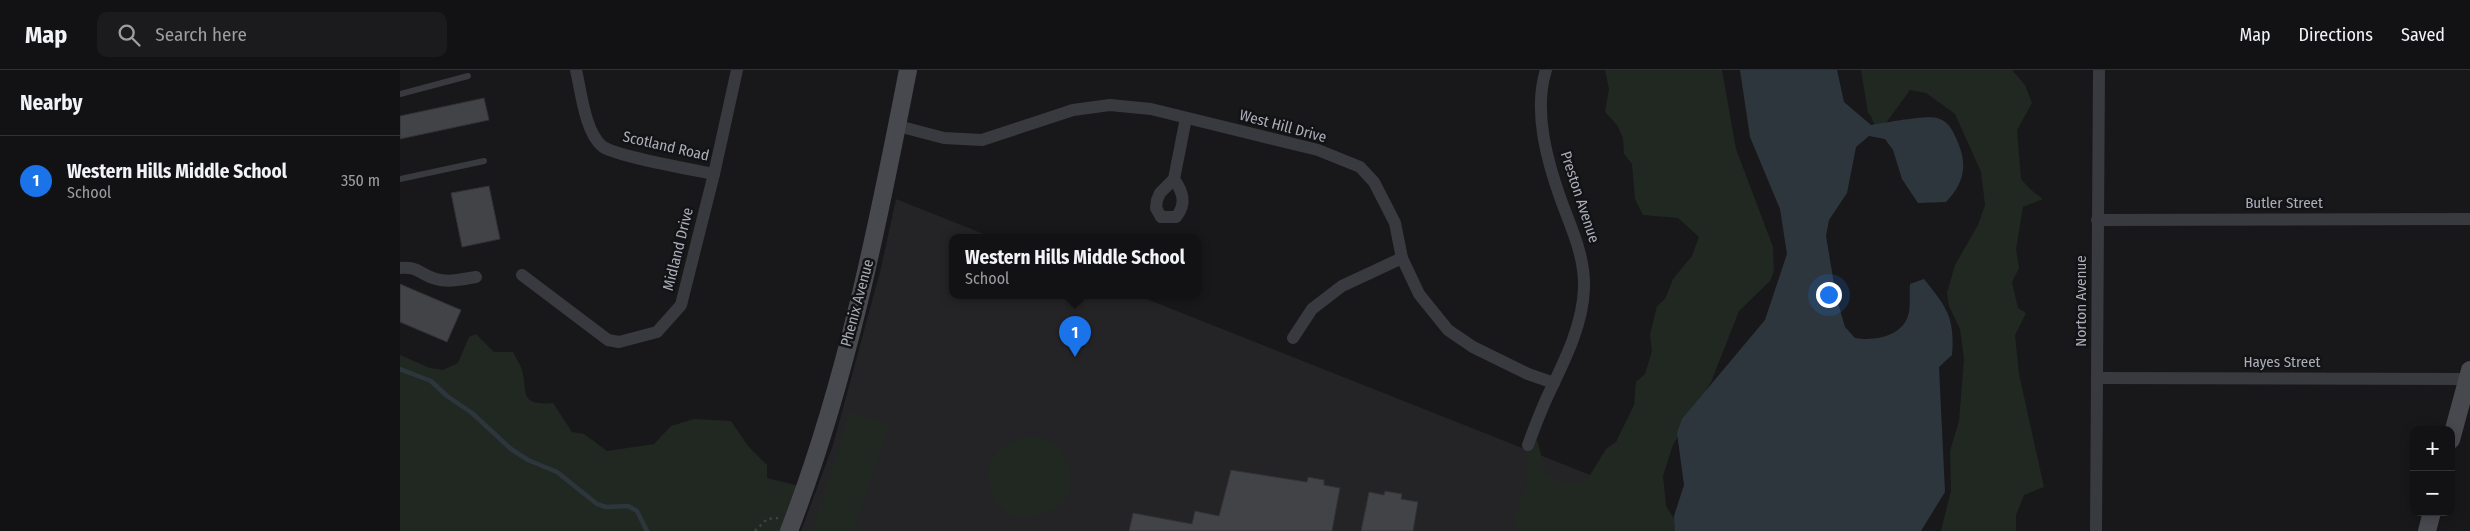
<!DOCTYPE html>
<html lang="en">
<head>
<meta charset="utf-8">
<style>
	body { margin:0; font-family:"Fira Sans Condensed",sans-serif; background:#1b1b1d; color:#f1f3f6 }
	.controls { position:absolute; right:15px; bottom:15px; display:grid; overflow:hidden; border-radius:10px; box-shadow:0 2px 12px #0003 }
	.controls button { width:45px; height:45px; display:grid; place-items:center; padding:0; border:0; border-bottom:1px solid #313234; background:#121214; color:#f1f3f6; font:25px sans-serif }
	.you { position:absolute; left:1428px; top:224px; width:18px; height:18px; margin:-12px; border:4px solid #fff; border-radius:50%; background:#1a73e8; box-shadow:0 0 0 8px #1a73e833 }
	.badge { display:grid; place-items:center; width:32px; height:32px; border-radius:50%; background:#1a73e8; color:#fff; font-size:16px; font-weight:700 }
	.pin { position:absolute; translate:-50% -41px; filter:drop-shadow(0 1px 2px #0008) }
	.pin::after { content:''; position:absolute; top:26px; width:18px; height:15px; background:inherit; clip-path:polygon(0 0,100% 0,50% 100%) }
	.popup { position:absolute; left:549px; top:164px; width:252px; height:65px; box-sizing:border-box; display:grid; place-content:center; border-radius:10px; background:#121214; filter:drop-shadow(0 1px 4px #0005); font-size:16px; white-space:nowrap; color:#9c9ea0 }
	.popup b { font-size:19px; color:#f1f3f6 }
	.popup::after { content:''; position:absolute; left:50%; top:100%; margin-left:-10px; border:10px solid transparent; border-top-color:#121214 }
	.list { margin:0; padding:0; list-style:none }
	h2 { display:flex; justify-content:space-between; align-items:center; height:65px; margin:0; padding:0 20px; font-size:21px }
	h2 small { font-size:16px; font-weight:400; color:#9c9ea0 }
	.list li { display:grid; grid-template-columns:32px 1fr auto; gap:15px; align-items:center; box-sizing:border-box; height:90px; padding:0 20px; border-top:1px solid #313234 }
	.list b { display:block; font-size:19px; white-space:nowrap }
	.list p { margin:0; font-size:16px; white-space:nowrap; color:#9c9ea0 }
	.list em { font-size:16px; font-style:normal; color:#9c9ea0 }
	.icon { flex:none; width:28px; height:28px; fill:none; stroke:currentColor; stroke-width:2; stroke-linecap:round; stroke-linejoin:round }
	.map { position:relative; flex:none; width:2070px; height:461px; overflow:hidden }
	header { display:flex; align-items:center; gap:30px; box-sizing:border-box; height:70px; padding:0 25px; background:#121214; border-bottom:1px solid #313234 }
	header strong { font-size:24px }
	nav { display:flex; gap:28px; margin-inline-start:auto; font-size:18px }
	.search { width:350px; height:45px; background:#1b1b1d; display:flex; align-items:center; gap:12px; box-sizing:border-box; padding:0 18px; border-radius:10px; color:#9c9ea0; font-size:19px }
	main { display:flex }
	aside { flex:1; background:#121214 }
	.map>svg:first-child { display:block }
	.built { fill:#242427 }
	.green { fill:#202821 }
	.water { fill:#2e363d }
	.lines { fill:none; stroke-linecap:round; stroke-linejoin:round }
	.stream { stroke:#2e363d; stroke-width:4.5 }
	.building { fill:#424347; stroke:#323236 }
	.path { stroke:#3f4146; stroke-width:2.5; stroke-dasharray:2.5 4; stroke-linecap:butt }
	.lane { stroke:#393a3f; stroke-width:6 }
	.street { stroke:#393a3f; stroke-width:12 }
	.secondary { stroke:#47494f; stroke-width:18 }
	.labels { text-anchor:middle; dominant-baseline:central; stroke-width:5; stroke-linejoin:round; paint-order:stroke }
	.street-label { font-size:15px; fill:#abaeb9; stroke:#131315 }
</style>
</head>
<body>
<header>
<strong>Map</strong>
<div class="search"><svg class="icon" aria-label="search" viewBox="0 0 24 24"><circle cx="10" cy="10" r="6"/><path d="M15 15l6 6"/></svg>Search here</div>
<nav><a>Map</a><a>Directions</a><a>Saved</a></nav>
</header>
<main>
<aside>
<h2>Nearby<small></small></h2>
<ul class="list">
<li><span class="badge">1</span><div><b>Western Hills Middle School</b><p>School</p></div><em>350 m</em></li>
</ul>
</aside>
<div class="map">
<svg width="2070" height="461" viewBox="0 0 2070 461">
	<rect width="100%" height="100%" fill="#18181a"/>
	<path class="built" d="M496,129L594,168H552V226H739L1261,433L1257,461H401L433,375L481,198Z"/>
	<g class="green">
		<path d="M1205,0H1322L1336,79L1373,177L1374,201L1370,211L1339,241L1311,312L1273,375L1263,406L1266,436L1282,461H1120L1114,449L1128,409L1126,380L1131,378L1137,370L1147,406L1163,414H1179L1187,410L1206,379L1216,372L1234,335L1236,312L1245,304L1252,281L1250,265L1257,236L1265,229L1273,209L1292,186L1299,167L1278,148L1243,145L1235,129L1232,94L1224,84L1223,68L1217,55L1205,42L1209,19Z"/>
		<path d="M1461,0H1612L1625,15L1632,33L1617,60L1621,109L1631,120L1643,129L1623,137L1616,179L1619,198L1612,212L1618,238L1626,243L1615,265L1619,304L1644,417L1624,425L1616,445V461H1541L1551,421L1550,381L1559,351L1564,289L1560,259L1549,236L1547,223L1555,195L1578,155L1585,135L1581,102L1555,44L1526,23L1510,20L1486,53L1475,56L1471,46L1468,43Z"/>
		<path d="M76,264L94,282H113C116,288 120,294 122,300C128,322 118,336 153,333L172,362L184,364L207,381L254,374L271,356L294,349L331,351L348,376L367,395V408L404,417L389,461H0V285L30,298L43,300L58,293L69,267Z"/>
		<path d="M451,342L489,355L454,461H412Z"/>
		<path d="M627,366C636,367 645,368 653,373C670,385 679,419 661,434C649,445 621,452 607,442C587,428 579,393 603,377C610,373 620,371 627,366Z"/>
	</g>
	<path class="water" d="M1340,0H1437L1444,32L1471,55C1486,53 1524,45 1537,48C1547,51 1551,57 1555,66C1568,92 1566,111 1546,132L1518,133L1502,109L1493,80L1485,69L1469,66L1456,77L1447,123L1429,150L1426,166L1436,226L1445,257L1455,268C1474,271 1501,267 1508,246C1511,237 1509,224 1510,214L1524,209C1547,238 1555,247 1552,285L1539,297L1545,422L1521,461H1275L1274,446L1284,415L1277,363L1282,349L1365,250L1387,184L1380,139L1350,67Z"/>
	<g class="lines">
		<path class="stream" d="M0,299L31,311L47,326L72,343L111,379L128,390L157,402L197,434L206,437L228,436L237,441L247,461"/>
	</g>
	<g class="building">
		<path d="M84,28L89,50L0,69V46Z"/>
		<path d="M89,116L100,169L62,177L51,123Z"/>
		<path d="M0,214L61,240L47,272L0,252Z"/>
		<path d="M831,400L907,412L908,407L924,410V415L940,418L932,461H729L733,443L792,454L795,441L819,446Z"/>
		<path d="M985,421L1002,424L1001,429L1018,432L1013,461H961L969,422L984,425Z"/>
	</g>
	<g class="lines">
		<path class="path" d="M355,461L367,449L378,448"/>
		<g class="lane">
			<path d="M0,24L68,6"/>
			<path d="M0,109L84,91"/>
		</g>
		<g class="street">
			<path d="M176,0C181,21 185,62 202,76C214,86 294,100 314,104"/>
			<path d="M498,56L544,68L582,70L673,40L710,35L751,39L918,80L960,97L974,112L995,153L1002,188L1019,224L1048,260L1073,277L1128,304L1154,313"/>
			<path d="M774,109C783,122 787,134 776,147H761L756,138L757,130L760,123L774,109L786,48"/>
			<path d="M1697,150L2070,149"/>
			<path d="M0,198C18,196 21,205 36,209C49,213 63,209 76,207"/>
			<path d="M122,205L208,270L219,272L257,262L281,235L314,104L337,0"/>
			<path d="M893,268L912,239L942,216L1002,188"/>
			<path d="M1698,308L2067,309"/>
			<path d="M1128,375C1135,356 1142,337 1151,319C1166,288 1183,253 1184,218C1185,187 1172,160 1161,130C1147,91 1133,41 1146,0"/>
			<path d="M1696,461L1699,0"/>
		</g>
		<g class="secondary">
			<path d="M2051,370L2070,300"/>
			<path d="M389,461C446,314 478,154 508,0"/>
			<path d="M2027,461L2032,442"/>
		</g>
	</g>
	<g class="labels">
		<g class="street-label">
			<text transform="translate(883 56) rotate(15)">West Hill Drive</text>
			<text transform="translate(266 76) rotate(13)">Scotland Road</text>
			<text transform="translate(1180 127) rotate(72)">Preston Avenue</text>
			<text x="1884" y="133">Butler Street</text>
			<text transform="translate(278 179) rotate(-76)">Midland Drive</text>
			<text transform="translate(1681 231) rotate(-90)">Norton Avenue</text>
			<text transform="translate(457 233) rotate(-75)">Phenix Avenue</text>
			<text x="1882" y="292">Hayes Street</text>
		</g>
	</g>
</svg>
<div class="controls">
<button>+</button>
<button>−</button>
</div>
<div class="you"></div>
<div class="pin badge" style="left:675px;top:287px">1</div>
<div class="popup"><b>Western Hills Middle School</b>School</div>
</div>
</main>
</body>
</html>
